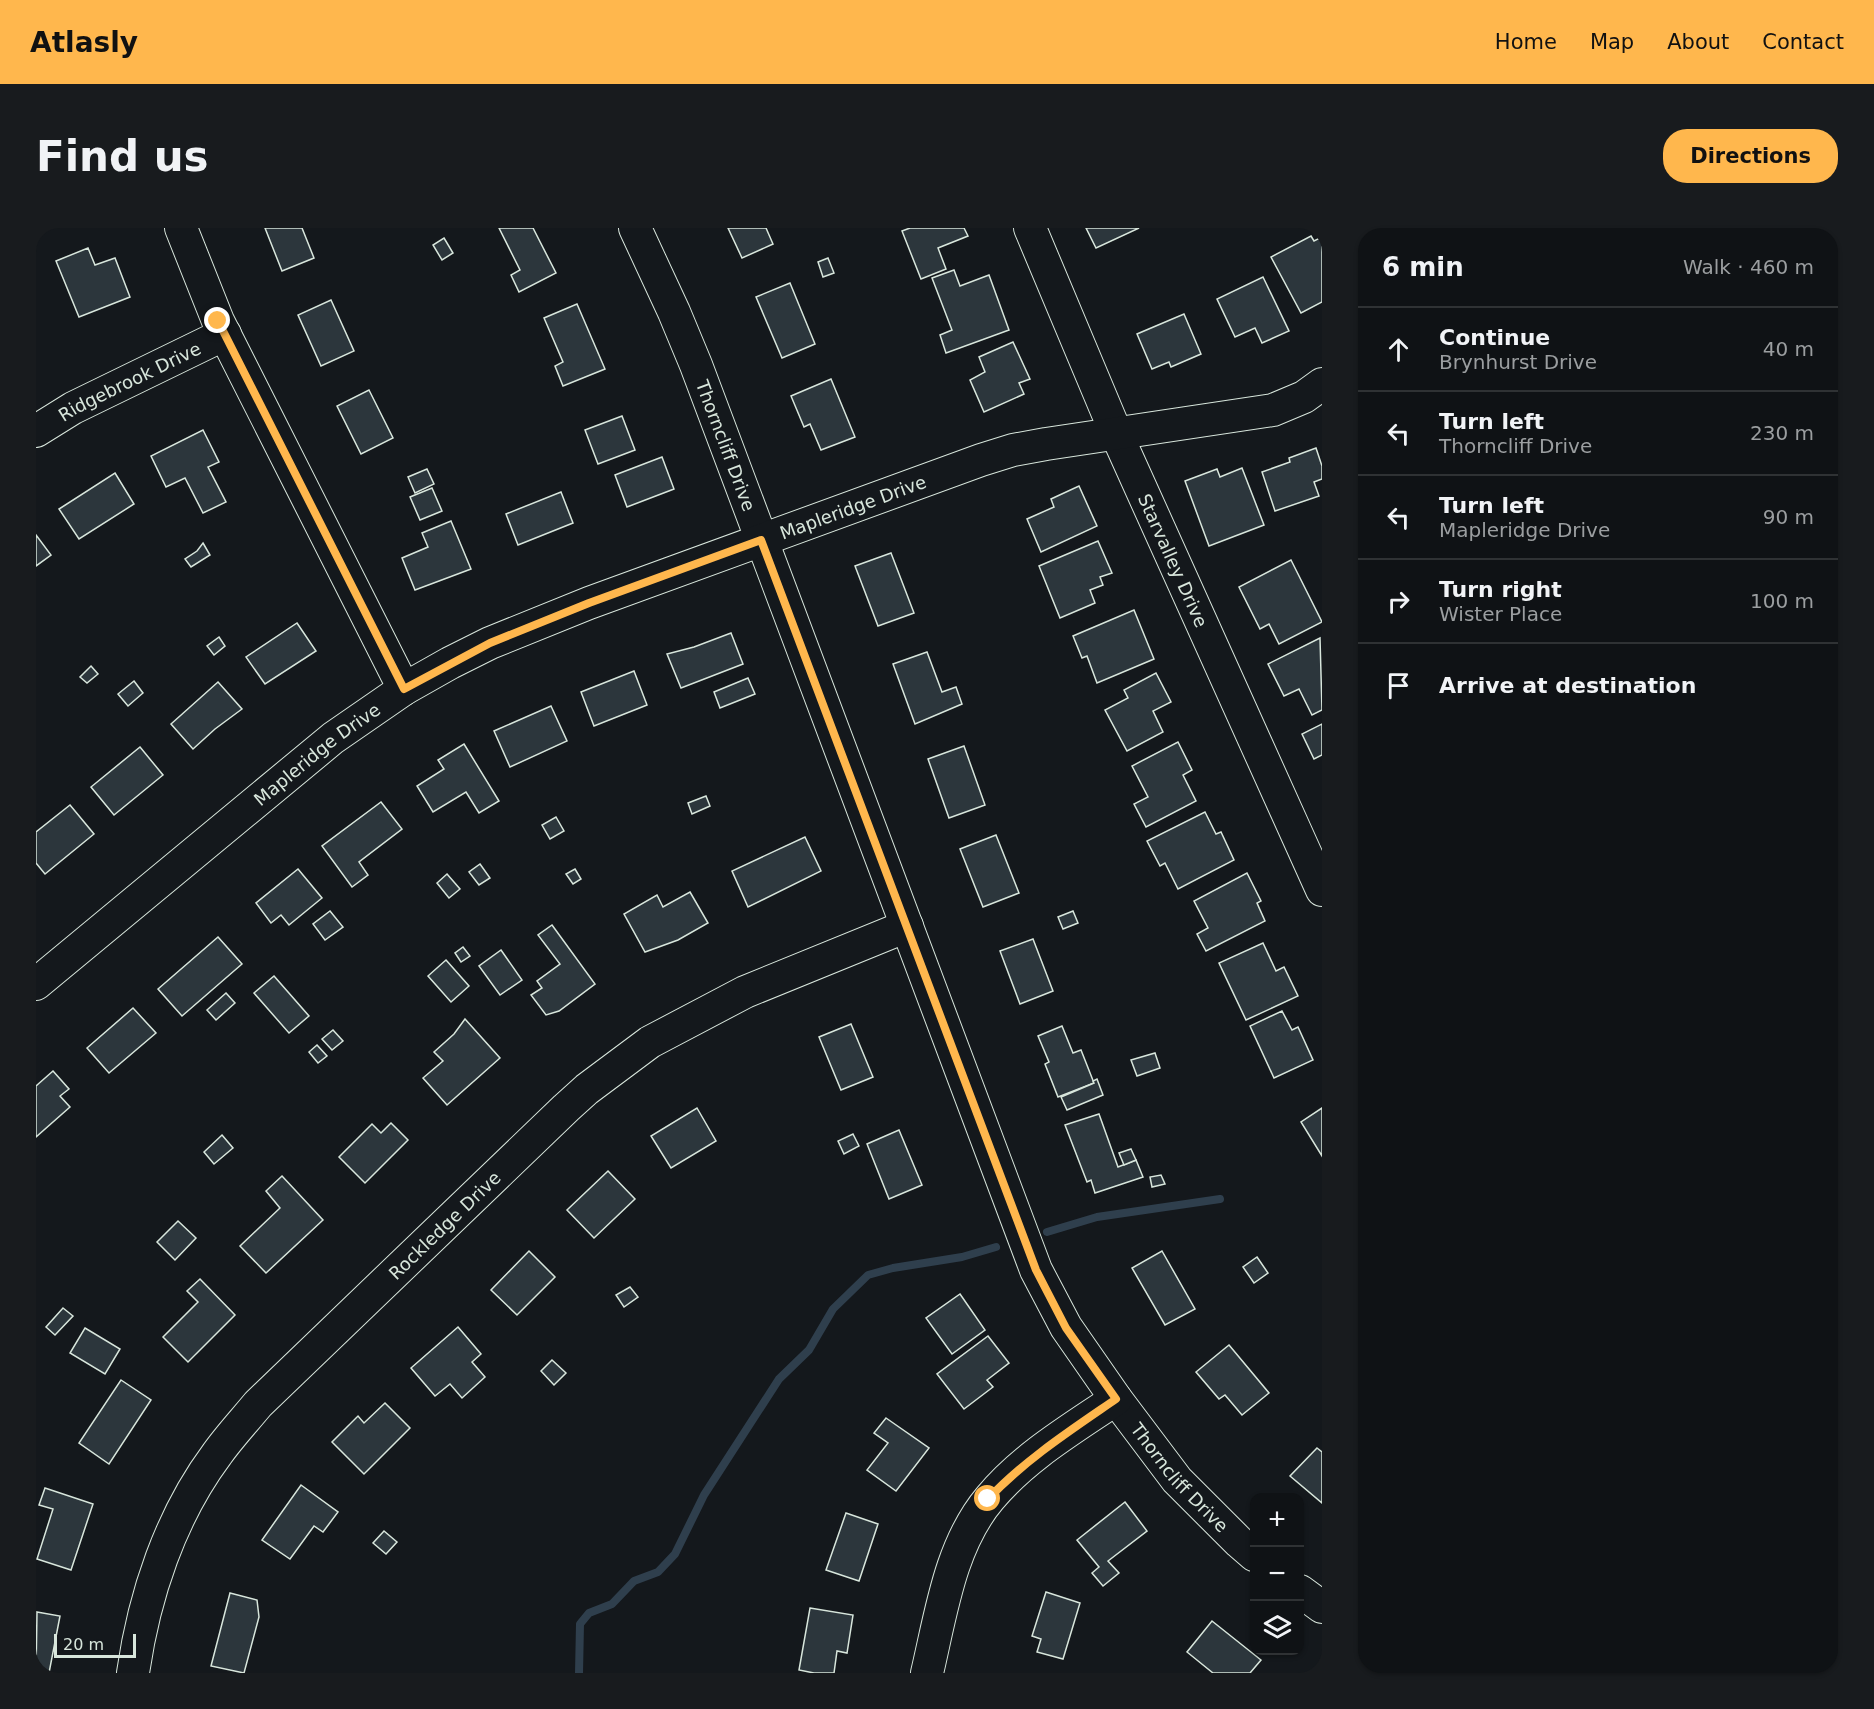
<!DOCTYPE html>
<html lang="en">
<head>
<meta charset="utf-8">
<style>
	body { margin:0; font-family:"DejaVu Sans",sans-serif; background:#181b1e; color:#f1f3f6 }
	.controls { position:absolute; right:18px; bottom:18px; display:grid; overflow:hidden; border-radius:12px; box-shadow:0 2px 4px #0004 }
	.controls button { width:54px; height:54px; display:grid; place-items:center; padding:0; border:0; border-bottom:2px solid #2f3234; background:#0f1215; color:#f1f3f6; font:30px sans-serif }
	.scale { position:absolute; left:18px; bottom:15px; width:82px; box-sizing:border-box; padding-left:6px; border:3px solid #d8e6dc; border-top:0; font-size:16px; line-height:21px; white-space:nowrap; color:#d8e6dc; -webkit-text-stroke:4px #14181c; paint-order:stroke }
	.stop { position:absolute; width:18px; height:18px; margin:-14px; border:4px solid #ffb74d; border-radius:50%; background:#fff }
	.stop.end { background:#ffb74d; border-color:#fff; box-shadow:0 2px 6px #0008 }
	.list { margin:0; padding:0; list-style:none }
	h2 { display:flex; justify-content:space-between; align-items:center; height:78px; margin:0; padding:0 24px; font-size:26px }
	h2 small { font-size:20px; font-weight:400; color:#9b9ea0 }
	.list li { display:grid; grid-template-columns:39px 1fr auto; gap:18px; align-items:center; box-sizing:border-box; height:84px; padding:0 24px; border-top:2px solid #2f3234 }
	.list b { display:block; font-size:22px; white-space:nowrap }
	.list p { margin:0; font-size:20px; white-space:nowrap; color:#9b9ea0 }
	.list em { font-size:20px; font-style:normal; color:#9b9ea0 }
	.icon { flex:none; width:33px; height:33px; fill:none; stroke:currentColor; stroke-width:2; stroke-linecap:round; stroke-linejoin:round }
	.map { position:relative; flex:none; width:1286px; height:1445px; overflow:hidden; border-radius:24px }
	header { display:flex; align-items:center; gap:36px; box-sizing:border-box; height:84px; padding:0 30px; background:#ffb74d; color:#111 }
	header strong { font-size:28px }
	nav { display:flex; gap:33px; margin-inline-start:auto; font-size:21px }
	.intro { display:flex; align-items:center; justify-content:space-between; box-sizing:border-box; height:144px; padding:0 36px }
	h1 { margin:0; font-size:42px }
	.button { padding:15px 27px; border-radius:24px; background:#ffb74d; color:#111; font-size:21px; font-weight:700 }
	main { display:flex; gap:36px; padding:0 36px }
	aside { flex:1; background:#0f1215; border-radius:24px; box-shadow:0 2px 4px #0004 }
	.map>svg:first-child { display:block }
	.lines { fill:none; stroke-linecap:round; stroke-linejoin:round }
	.stream { stroke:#2f3f4d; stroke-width:8 }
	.building { fill:#2c363c; stroke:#d8e6dc; stroke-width:1.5 }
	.minor-casing { stroke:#d8e6dc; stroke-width:34 }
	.minor { stroke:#14181c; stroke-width:32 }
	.route { stroke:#ffb74d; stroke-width:8 }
	.labels { text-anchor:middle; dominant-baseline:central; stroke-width:4.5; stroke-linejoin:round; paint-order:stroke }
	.street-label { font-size:18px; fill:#d8e6dc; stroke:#14181c }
</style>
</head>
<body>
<header>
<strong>Atlasly</strong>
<nav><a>Home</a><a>Map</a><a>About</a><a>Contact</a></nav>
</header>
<div class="intro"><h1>Find us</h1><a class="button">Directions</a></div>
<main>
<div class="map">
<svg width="1286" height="1445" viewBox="0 0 1286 1445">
	<rect width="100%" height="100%" fill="#14181c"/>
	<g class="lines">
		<g class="stream">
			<path d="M1011,1004L1061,989L1184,971"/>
			<path d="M543,1445L544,1396L553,1385L576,1376L598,1353L622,1344L639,1326L668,1267L743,1151L773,1122L797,1081L832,1047L857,1040L926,1029L960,1019"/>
		</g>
	</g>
	<g class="building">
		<path d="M229,0H266L278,30L246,43Z"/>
		<path d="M463,0H497L520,45L483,64L475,47L484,42Z"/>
		<path d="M692,0H730L737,16L706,30Z"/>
		<path d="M874,0H928L932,8L902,20L910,41L885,51L866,3Z"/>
		<path d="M1050,0H1103L1060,20Z"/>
		<path d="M1275,8L1278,13L1286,9V74L1265,85L1235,29Z"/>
		<path d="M408,10L417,25L406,32L397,17Z"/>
		<path d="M52,20L59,37L79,30L94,69L43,89L20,33Z"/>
		<path d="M792,30L798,45L787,49L782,34Z"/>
		<path d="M918,42L924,58L953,47L973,102L910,125L904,107L916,102L896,50Z"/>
		<path d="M1227,49L1253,103L1226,115L1219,100L1199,109L1181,71Z"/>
		<path d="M754,55L779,116L746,130L720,69Z"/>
		<path d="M295,72L318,123L285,138L262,87Z"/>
		<path d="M541,76L569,141L527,158L519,138L527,134L508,90Z"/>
		<path d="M1148,86L1165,126L1135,139L1133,134L1116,141L1101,106Z"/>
		<path d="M977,114L994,151L983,155L988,166L948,184L934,152L949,144L943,129Z"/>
		<path d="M795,151L819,209L785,222L774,196L768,199L755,168Z"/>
		<path d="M333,162L357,210L325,226L301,178Z"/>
		<path d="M586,188L599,222L562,236L549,202Z"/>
		<path d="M167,202L183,234L172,239L190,274L167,285L149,250L130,259L115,228Z"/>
		<path d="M1280,220L1286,238V251L1278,254L1283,268L1239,283L1226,244L1254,234L1253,230Z"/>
		<path d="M626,229L638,261L591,279L579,247Z"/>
		<path d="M1206,240L1228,297L1173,318L1149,253L1181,241L1184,249Z"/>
		<path d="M391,241L398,256L379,265L372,249Z"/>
		<path d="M79,245L98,276L43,311L23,281Z"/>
		<path d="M1043,258L1061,298L1005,324L991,291L1018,279L1015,271Z"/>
		<path d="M396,260L406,283L384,292L374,269Z"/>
		<path d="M525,264L537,295L482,317L470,286Z"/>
		<path d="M415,293L435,341L379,362L366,330L392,319L386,305Z"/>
		<path d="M0,307L15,327L0,338Z"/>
		<path d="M1062,313L1076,345L1064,349L1067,357L1054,362L1059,375L1024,390L1003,338Z"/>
		<path d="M167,315L174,327L155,339L149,331L161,323Z"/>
		<path d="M855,325L878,385L842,398L819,338Z"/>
		<path d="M1255,332L1286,394L1243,416L1233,396L1224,401L1203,359Z"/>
		<path d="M1098,382L1118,431L1061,455L1051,428L1046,430L1037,408Z"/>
		<path d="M261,395L280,423L229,456L210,429Z"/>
		<path d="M695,405L707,436L645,460L631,426L658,419Z"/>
		<path d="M183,409L189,418L178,427L171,418Z"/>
		<path d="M1284,410L1286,482L1276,487L1263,461L1248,468L1232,436Z"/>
		<path d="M891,424L906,464L920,459L926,476L879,496L857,436Z"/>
		<path d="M55,438L62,446L51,455L44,449Z"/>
		<path d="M598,443L611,477L558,498L545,464Z"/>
		<path d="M1120,445L1135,474L1117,483L1127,504L1091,523L1069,482L1092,470L1088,462Z"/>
		<path d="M712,450L719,466L684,480L678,464Z"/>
		<path d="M98,453L107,465L92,478L82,466Z"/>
		<path d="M182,454L206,481L179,501L157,521L135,496Z"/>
		<path d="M515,478L531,513L474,539L458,503Z"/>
		<path d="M1286,496V527L1278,531L1266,506Z"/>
		<path d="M1142,514L1156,542L1147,547L1160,573L1110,599L1098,576L1112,569L1096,538Z"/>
		<path d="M428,516L463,573L443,585L430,564L397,584L381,558L408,541L402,532Z"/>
		<path d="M928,518L949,577L913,590L892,531Z"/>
		<path d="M104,519L127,547L78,587L55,559Z"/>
		<path d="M670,568L674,578L656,586L652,575Z"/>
		<path d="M345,574L366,601L323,634L332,647L316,659L286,618Z"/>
		<path d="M34,577L58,606L9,646L0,635V604Z"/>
		<path d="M1169,584L1180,606L1185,604L1198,632L1142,661L1129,635L1124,638L1111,613Z"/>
		<path d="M520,589L528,603L514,611L506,597Z"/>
		<path d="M960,607L983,665L947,679L924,621Z"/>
		<path d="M769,609L785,643L712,679L696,643Z"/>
		<path d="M444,636L454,650L443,657L433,644Z"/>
		<path d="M262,641L286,670L253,697L245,687L235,695L220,675Z"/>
		<path d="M539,641L545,651L537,656L530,646Z"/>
		<path d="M1211,645L1225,673L1221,675L1229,693L1170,723L1161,706L1172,700L1158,673Z"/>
		<path d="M411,646L424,661L413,670L401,655Z"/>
		<path d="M654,664L672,695L642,712L609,724L588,686L621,667L627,679Z"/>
		<path d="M294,683L307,699L289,712L277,696Z"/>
		<path d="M1037,683L1042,695L1027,701L1022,689Z"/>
		<path d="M516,697L559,756L523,783L510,787L495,767L506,760L501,753L524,736L502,707Z"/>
		<path d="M182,709L206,736L146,788L122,761Z"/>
		<path d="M997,711L1017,763L984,776L964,723Z"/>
		<path d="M1227,715L1240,743L1248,739L1262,768L1210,792L1183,735Z"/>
		<path d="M427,719L434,728L425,734L419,725Z"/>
		<path d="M465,722L486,752L464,767L443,738Z"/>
		<path d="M410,732L433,758L415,774L392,748Z"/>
		<path d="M238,748L273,788L253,805L218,765Z"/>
		<path d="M190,765L199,775L180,792L171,782Z"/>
		<path d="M97,780L120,805L73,845L51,820Z"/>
		<path d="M1246,783L1256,802L1262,799L1277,832L1238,850L1214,798Z"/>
		<path d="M429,791L464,830L411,877L387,850L407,833L398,824L418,806Z"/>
		<path d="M815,796L837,849L805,862L783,809Z"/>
		<path d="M1026,798L1037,825L1045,822L1058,855L1022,869L1009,836L1013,834L1002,808Z"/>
		<path d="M297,802L307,813L296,822L286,811Z"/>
		<path d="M281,817L291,828L282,835L273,824Z"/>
		<path d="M1119,825L1124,840L1101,848L1095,832Z"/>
		<path d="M17,843L33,861L24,868L34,879L0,909V858Z"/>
		<path d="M1061,851L1067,867L1031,882L1025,869L1058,855L1057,853Z"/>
		<path d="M661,880L680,913L635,940L615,908Z"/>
		<path d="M1286,880V928L1265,894Z"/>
		<path d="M1063,886L1082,939L1100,932L1107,949L1059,965L1055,952L1051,954L1029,897Z"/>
		<path d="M355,895L372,912L329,955L303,929L336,896L345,905Z"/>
		<path d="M863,902L886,957L853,971L831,916Z"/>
		<path d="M817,906L823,918L808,926L802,913Z"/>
		<path d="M186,907L197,920L178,936L168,924Z"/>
		<path d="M1095,921L1100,932L1088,937L1083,925Z"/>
		<path d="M572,943L599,971L558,1010L531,982Z"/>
		<path d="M1125,947L1129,956L1116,959L1114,949Z"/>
		<path d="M246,948L287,992L230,1045L204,1018L244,980L230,963Z"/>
		<path d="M142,993L160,1010L139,1032L121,1014Z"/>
		<path d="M493,1023L519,1049L481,1087L455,1062Z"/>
		<path d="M1126,1023L1159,1081L1129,1097L1096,1040Z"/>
		<path d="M1221,1029L1232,1045L1218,1055L1207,1039Z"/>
		<path d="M164,1051L199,1087L152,1134L127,1109L162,1074L151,1063Z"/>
		<path d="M594,1059L602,1069L588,1079L580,1067Z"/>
		<path d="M924,1066L949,1102L916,1126L890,1090Z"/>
		<path d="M27,1080L37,1088L19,1107L10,1099Z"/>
		<path d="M422,1099L445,1126L436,1134L449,1149L426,1170L414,1156L399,1168L375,1140Z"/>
		<path d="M49,1100L84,1121L69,1146L34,1125Z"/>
		<path d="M952,1108L973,1135L951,1152L957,1159L928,1181L901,1146Z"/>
		<path d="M1193,1117L1233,1165L1206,1187L1189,1167L1183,1171L1160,1144Z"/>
		<path d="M516,1132L530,1145L518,1157L505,1143Z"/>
		<path d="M85,1152L115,1172L73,1236L43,1215Z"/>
		<path d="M349,1175L374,1200L328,1246L296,1214L322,1188L328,1195Z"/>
		<path d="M850,1190L893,1220L860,1263L831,1242L852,1215L838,1205Z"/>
		<path d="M1281,1220L1286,1224V1275L1254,1248Z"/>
		<path d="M265,1257L302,1284L287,1304L278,1298L254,1331L226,1312Z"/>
		<path d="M9,1260L57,1276L35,1342L1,1331L17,1281L3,1277Z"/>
		<path d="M1089,1274L1111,1303L1072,1333L1083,1345L1067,1358L1056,1345L1063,1339L1041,1312Z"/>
		<path d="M810,1285L842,1296L823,1353L790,1342Z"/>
		<path d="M348,1303L361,1314L350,1326L337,1315Z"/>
		<path d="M1010,1364L1044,1375L1027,1431L1001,1424L1005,1411L996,1408Z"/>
		<path d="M194,1365L221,1372L223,1389L208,1445L175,1438Z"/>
		<path d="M774,1380L817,1387L811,1425L801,1423L798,1445H778L763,1442Z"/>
		<path d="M1,1384L24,1388L13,1445H0Z"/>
		<path d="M1176,1393L1225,1432L1214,1445H1177L1151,1424Z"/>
	</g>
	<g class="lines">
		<defs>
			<g id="minor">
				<path d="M145,0L182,93L368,461"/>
				<path id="s1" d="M599,0L638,84L660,137L1000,1042L1030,1099L1080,1171L1141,1252L1203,1314L1218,1327"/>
				<path id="s2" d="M994,0L1080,205L1286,662"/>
				<path id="s3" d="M0,203L37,180L189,106"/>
				<path id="s4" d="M0,756L297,510L368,461L414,435L454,415L553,375L945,232L977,222L1010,216L1237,182L1268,169L1286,156"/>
				<path d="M1264,1363L1286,1379"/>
				<path id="s5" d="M97,1445C108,1368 134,1289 181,1226C193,1209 208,1193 222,1176L530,880L551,861L614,814L709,764L871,698"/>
				<path d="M891,1445C905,1386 914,1317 954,1270C988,1229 1036,1201 1080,1171"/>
			</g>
		</defs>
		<use href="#minor" class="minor-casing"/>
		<use href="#minor" class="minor"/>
	</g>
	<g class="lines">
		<path class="route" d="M182,93L368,461L454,415L553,375L725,312L1000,1042L1030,1100L1080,1171C1035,1202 990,1231 952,1271"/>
	</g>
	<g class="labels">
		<g class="street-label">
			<text stroke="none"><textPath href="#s3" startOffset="106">Ridgebrook Drive</textPath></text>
			<text stroke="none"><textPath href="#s1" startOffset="236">Thorncliff Drive</textPath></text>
			<text stroke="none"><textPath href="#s4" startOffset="957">Mapleridge Drive</textPath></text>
			<text stroke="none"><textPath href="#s2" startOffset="362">Starvalley Drive</textPath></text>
			<text stroke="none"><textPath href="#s4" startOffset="363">Mapleridge Drive</textPath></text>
			<text stroke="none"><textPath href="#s5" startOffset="560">Rockledge Drive</textPath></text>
			<text stroke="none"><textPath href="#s1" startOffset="1370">Thorncliff Drive</textPath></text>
		</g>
	</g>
</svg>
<div class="controls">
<button>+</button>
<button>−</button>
<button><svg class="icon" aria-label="layers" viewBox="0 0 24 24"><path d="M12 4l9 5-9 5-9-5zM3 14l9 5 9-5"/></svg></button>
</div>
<div class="scale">20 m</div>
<div class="stop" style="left:952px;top:1271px"></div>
<div class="stop end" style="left:182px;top:93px"></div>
</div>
<aside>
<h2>6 min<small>Walk · 460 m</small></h2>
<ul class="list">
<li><svg class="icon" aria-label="ahead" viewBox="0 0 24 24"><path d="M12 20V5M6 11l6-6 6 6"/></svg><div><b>Continue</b><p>Brynhurst Drive</p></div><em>40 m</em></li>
<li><svg class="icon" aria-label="left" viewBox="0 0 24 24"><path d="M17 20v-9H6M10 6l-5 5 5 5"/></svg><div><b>Turn left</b><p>Thorncliff Drive</p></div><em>230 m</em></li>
<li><svg class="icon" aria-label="left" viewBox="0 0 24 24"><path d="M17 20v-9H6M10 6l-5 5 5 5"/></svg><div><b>Turn left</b><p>Mapleridge Drive</p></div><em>90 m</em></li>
<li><svg class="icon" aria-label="right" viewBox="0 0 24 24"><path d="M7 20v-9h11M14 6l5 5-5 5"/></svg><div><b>Turn right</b><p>Wister Place</p></div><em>100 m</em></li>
<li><svg class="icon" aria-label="arrive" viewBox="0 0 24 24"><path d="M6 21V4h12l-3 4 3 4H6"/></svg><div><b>Arrive at destination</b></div></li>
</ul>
</aside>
</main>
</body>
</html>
